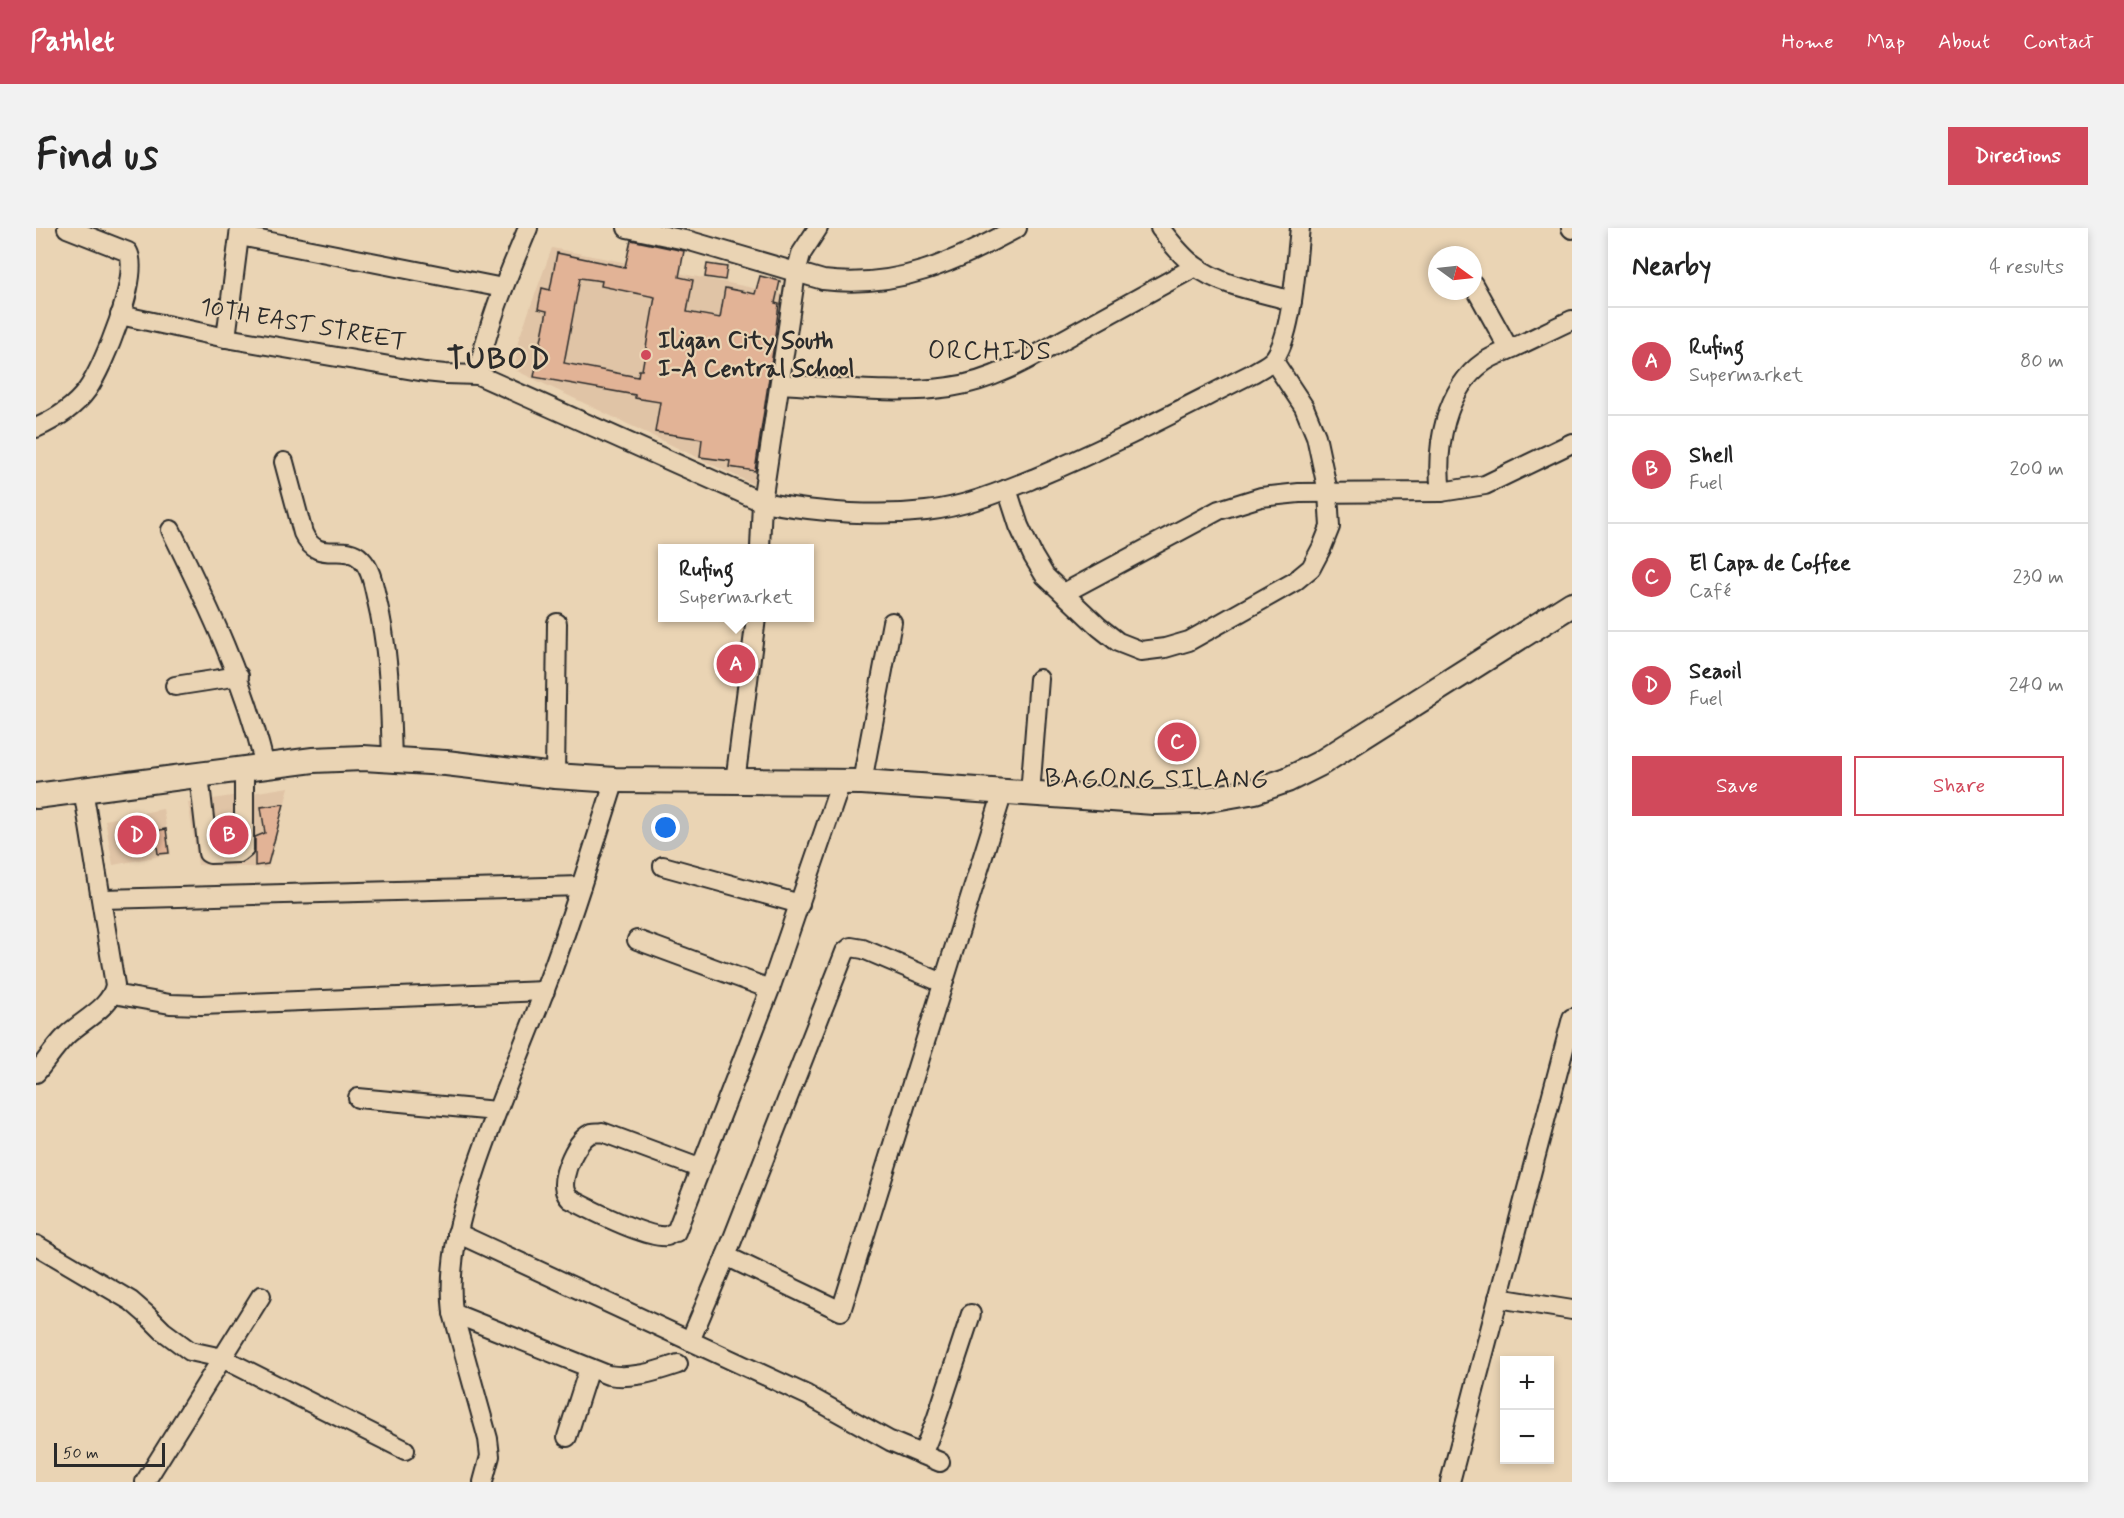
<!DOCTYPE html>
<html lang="en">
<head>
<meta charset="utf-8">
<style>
	body { margin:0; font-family:Mynerve,sans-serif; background:#f2f2f2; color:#222 }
	.controls { position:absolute; right:18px; bottom:18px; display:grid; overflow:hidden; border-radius:0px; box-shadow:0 3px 9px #0003 }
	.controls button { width:54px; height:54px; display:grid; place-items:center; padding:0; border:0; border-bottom:2px solid #e0e0e0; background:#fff; color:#222; font:30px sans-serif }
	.compass { position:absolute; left:1392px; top:18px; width:54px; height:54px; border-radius:50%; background:#fff; box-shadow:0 3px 9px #0003; rotate:105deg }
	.scale { position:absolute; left:18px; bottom:15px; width:111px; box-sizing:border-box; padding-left:6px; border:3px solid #2b2b2b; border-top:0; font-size:16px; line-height:21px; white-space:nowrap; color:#2b2b2b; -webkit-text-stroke:4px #ead4b4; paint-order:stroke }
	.you { position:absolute; left:630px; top:600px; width:21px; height:21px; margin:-15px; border:4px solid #fff; border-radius:50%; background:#1a73e8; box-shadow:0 0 0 9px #1a73e833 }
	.badge { display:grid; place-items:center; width:39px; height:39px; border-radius:50%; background:#d1495b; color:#fff; font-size:20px; font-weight:700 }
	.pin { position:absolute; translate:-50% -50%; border:3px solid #fff; box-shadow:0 2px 6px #0006 }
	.popup { position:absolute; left:622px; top:316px; width:156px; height:78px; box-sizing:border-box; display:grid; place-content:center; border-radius:0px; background:#fff; filter:drop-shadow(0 2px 4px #0005); font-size:20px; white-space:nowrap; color:#767676 }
	.popup b { font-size:22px; color:#222 }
	.popup::after { content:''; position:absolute; left:50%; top:100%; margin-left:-12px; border:12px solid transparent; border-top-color:#fff }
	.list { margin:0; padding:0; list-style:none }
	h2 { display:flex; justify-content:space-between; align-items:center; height:78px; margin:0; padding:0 24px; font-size:26px }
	h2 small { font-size:20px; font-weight:400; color:#767676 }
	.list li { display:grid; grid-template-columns:39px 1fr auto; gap:18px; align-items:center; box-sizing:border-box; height:108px; padding:0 24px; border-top:2px solid #e0e0e0 }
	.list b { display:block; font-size:22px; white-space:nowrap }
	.list p { margin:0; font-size:20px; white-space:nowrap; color:#767676 }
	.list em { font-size:20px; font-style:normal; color:#767676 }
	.actions { display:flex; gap:12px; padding:18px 24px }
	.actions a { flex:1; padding:14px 0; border:2px solid #d1495b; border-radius:0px; text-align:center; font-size:21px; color:#d1495b }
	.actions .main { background:#d1495b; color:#fff }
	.map { position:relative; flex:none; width:1536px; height:1254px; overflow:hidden; border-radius:0px }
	header { display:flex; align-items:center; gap:36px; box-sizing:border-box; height:84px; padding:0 30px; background:#d1495b; color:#fff }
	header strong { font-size:28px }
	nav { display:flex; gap:33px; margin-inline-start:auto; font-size:21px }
	.intro { display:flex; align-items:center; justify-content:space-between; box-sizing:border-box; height:144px; padding:0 36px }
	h1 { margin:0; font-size:42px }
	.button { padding:15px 27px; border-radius:0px; background:#d1495b; color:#fff; font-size:21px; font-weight:700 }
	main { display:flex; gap:36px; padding:0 36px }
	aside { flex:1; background:#fff; border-radius:0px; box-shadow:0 3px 9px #0003 }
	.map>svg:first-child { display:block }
	.built { fill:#e0c4a6 }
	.building { fill:#e2b396; stroke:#2b2b2b; stroke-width:1.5; fill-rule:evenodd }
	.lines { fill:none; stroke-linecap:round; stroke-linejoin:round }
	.minor-casing { stroke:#2b2b2b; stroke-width:22 }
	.major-casing { stroke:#2b2b2b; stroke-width:28 }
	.minor { stroke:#ead4b4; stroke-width:18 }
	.major { stroke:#ead4b4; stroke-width:24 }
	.poi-dot { fill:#d1495b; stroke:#ead4b4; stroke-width:2 }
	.labels { text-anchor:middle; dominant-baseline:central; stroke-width:4.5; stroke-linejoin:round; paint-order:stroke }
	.street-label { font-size:24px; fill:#2b2b2b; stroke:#ead4b4 }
	.poi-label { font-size:24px; font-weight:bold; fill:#2b2b2b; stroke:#ead4b4; text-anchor:start }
	.neighbourhood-label { font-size:26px; letter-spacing:1.5px; fill:#2b2b2b; stroke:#ead4b4 }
	.district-label { font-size:30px; font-weight:bold; letter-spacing:1.5px; fill:#2b2b2b; stroke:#ead4b4 }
</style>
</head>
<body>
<header>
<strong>Pathlet</strong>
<nav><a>Home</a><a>Map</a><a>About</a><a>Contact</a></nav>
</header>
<div class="intro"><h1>Find us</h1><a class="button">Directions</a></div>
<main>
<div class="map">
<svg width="1536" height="1254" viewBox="0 0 1536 1254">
	<rect width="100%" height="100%" fill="#ead4b4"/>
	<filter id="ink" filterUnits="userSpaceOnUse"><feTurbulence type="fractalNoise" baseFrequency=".0167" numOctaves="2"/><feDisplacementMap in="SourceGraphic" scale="12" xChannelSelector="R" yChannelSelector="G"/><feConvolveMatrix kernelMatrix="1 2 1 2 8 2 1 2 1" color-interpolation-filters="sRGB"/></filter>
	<g filter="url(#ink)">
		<g class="built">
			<path d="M516,20L747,66L719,257L479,142L482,113Z"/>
			<path d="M253,559L232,640L162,637L152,575Z"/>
			<path d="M127,581L135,626L77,637L69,592Z"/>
		</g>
		<g class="building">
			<path d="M595,12L648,23L643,49L657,52L651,84L684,90L689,60L719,66L724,48L744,53L739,75L743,76L737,123L719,243L693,239L694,233L664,229L666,211L619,204L624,174L599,170V167L498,149L511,83L502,81L506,60L514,62L521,25L589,39ZM544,50L566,53L565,58L619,69L606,142H603L602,149L528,135Z"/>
			<path d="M671,36L691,39L689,52L669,49Z"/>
			<path d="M248,576L232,636L219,638V609L229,605L225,579Z"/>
			<path d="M197,592V614H183L181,594Z"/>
			<path d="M110,599L111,611L92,614L90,602Z"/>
			<path d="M130,601L133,625L122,626L119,603Z"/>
		</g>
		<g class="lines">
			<defs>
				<g id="minor">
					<path d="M591,0L654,13L787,52C863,61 917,34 981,0"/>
					<path d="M1124,0C1134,13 1145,28 1159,38C1185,58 1225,64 1256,73"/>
					<path d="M1535,0L1536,1"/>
					<path d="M204,8L467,60"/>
					<path d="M1437,56L1473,121"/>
					<path d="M84,87L190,110L389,144L409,146L442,147L726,274C780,284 836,289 890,283C928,279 964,264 999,250C1074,219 1145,181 1217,145C1223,141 1232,137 1237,132C1257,109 1260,32 1264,0"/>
					<path d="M190,110L204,0"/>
					<path d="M442,147C451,95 472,48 492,0"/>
					<path d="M745,156C800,159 858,167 914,159C959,153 1000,127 1039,105C1079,83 1119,61 1159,39"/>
					<path d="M0,200C20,191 38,180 51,162C67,140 105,48 92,24L31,0"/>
					<path d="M248,234L267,305C282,338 307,313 325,331C335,341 337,355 340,368C354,426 354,474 356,532"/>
					<path d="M971,261L983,298L997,328L1009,348L1063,399L1082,414L1105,423L1129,420L1153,413L1258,354L1275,340L1286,319L1294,299L1292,264L1280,208L1268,179L1237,132"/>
					<path d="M1405,264C1399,220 1409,161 1448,134C1456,128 1468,124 1477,120C1497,111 1516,101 1536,92"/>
					<path d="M135,302C174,381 208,452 229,538"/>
					<path d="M724,320L726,274L760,45L765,26L782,0"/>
					<path d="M1028,365L1183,282L1225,269L1263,265L1405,264L1449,257L1536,215"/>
					<path d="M139,458L203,448"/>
					<path d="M163,547L172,625L174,626L203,625L208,621V541"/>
					<path d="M519,548L521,395"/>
					<path d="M699,554L720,390"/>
					<path d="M826,554L856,394"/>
					<path d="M994,566L1003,451"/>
					<path d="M627,638L764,676"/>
					<path d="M67,671L545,658"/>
					<path d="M601,712L734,761"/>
					<path d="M77,766L134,776L165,777L509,763"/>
					<path d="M0,845C10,833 19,819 30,808C46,792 75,780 79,757L47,561"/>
					<path d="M322,870L460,883"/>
					<path d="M663,940L566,904C563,905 560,904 556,905C541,910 524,948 529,963C530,966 532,969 534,971C553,981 612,1011 631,1008C632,1007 638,1004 640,1004L734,761L805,554"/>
					<path d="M421,1005L771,1167L854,1213L904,1234"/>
					<path d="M0,1017L95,1073L110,1086L127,1103L154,1123L186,1130L369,1222"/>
					<path d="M690,1028L805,1083L967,564"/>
					<path d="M1462,1070L1536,1082"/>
					<path d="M417,1085L572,1147C598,1151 618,1144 642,1136"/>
					<path d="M654,1113L690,1028L809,724L815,719L827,721L907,755"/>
					<path d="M531,1209L553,1140"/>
					<path d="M886,1227L900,1192L935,1086"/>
					<path d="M109,1254L225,1068"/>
					<path d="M447,1254L454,1228L452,1211L417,1085C411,1033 425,986 441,938C461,879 486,822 508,764C535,695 556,623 579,552"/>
					<path d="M1414,1254L1536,790"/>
				</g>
				<path id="major" d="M0,568L277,532L327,530L410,535L519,548L579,552L826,554L1118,574L1162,573L1219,563L1251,552L1283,536L1536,376"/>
			</defs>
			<use href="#minor" class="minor-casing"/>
			<use href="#major" class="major-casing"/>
			<use href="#minor" class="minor"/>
			<use href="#major" class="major"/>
		</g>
	</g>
	<circle class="poi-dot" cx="610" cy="127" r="6"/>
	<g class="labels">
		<g class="street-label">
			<text transform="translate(267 97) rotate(10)">10TH EAST STREET</text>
		</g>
		<g class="poi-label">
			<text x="622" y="113">Iligan City South<tspan x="622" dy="28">I-A Central School</tspan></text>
		</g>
		<g class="neighbourhood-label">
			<text x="954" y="124">ORCHIDS</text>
			<text x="1121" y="552">BAGONG SILANG</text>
		</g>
		<g class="district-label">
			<text x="463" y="131">TUBOD</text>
		</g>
	</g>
</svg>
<div class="controls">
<button>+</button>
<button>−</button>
</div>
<svg class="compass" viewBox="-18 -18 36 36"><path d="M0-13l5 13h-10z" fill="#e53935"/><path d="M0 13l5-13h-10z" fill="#767676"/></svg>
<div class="scale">50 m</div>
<div class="you"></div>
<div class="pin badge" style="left:700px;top:436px">A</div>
<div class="popup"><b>Rufing</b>Supermarket</div>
<div class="pin badge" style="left:193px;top:607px">B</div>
<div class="pin badge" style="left:1141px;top:514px">C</div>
<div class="pin badge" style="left:101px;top:607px">D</div>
</div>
<aside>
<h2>Nearby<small>4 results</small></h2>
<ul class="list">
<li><span class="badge">A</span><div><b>Rufing</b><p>Supermarket</p></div><em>80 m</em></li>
<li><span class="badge">B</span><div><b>Shell</b><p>Fuel</p></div><em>200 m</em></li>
<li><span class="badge">C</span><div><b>El Capa de Coffee</b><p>Café</p></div><em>230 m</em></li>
<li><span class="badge">D</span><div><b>Seaoil</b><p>Fuel</p></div><em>240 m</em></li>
</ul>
<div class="actions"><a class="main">Save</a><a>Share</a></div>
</aside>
</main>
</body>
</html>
